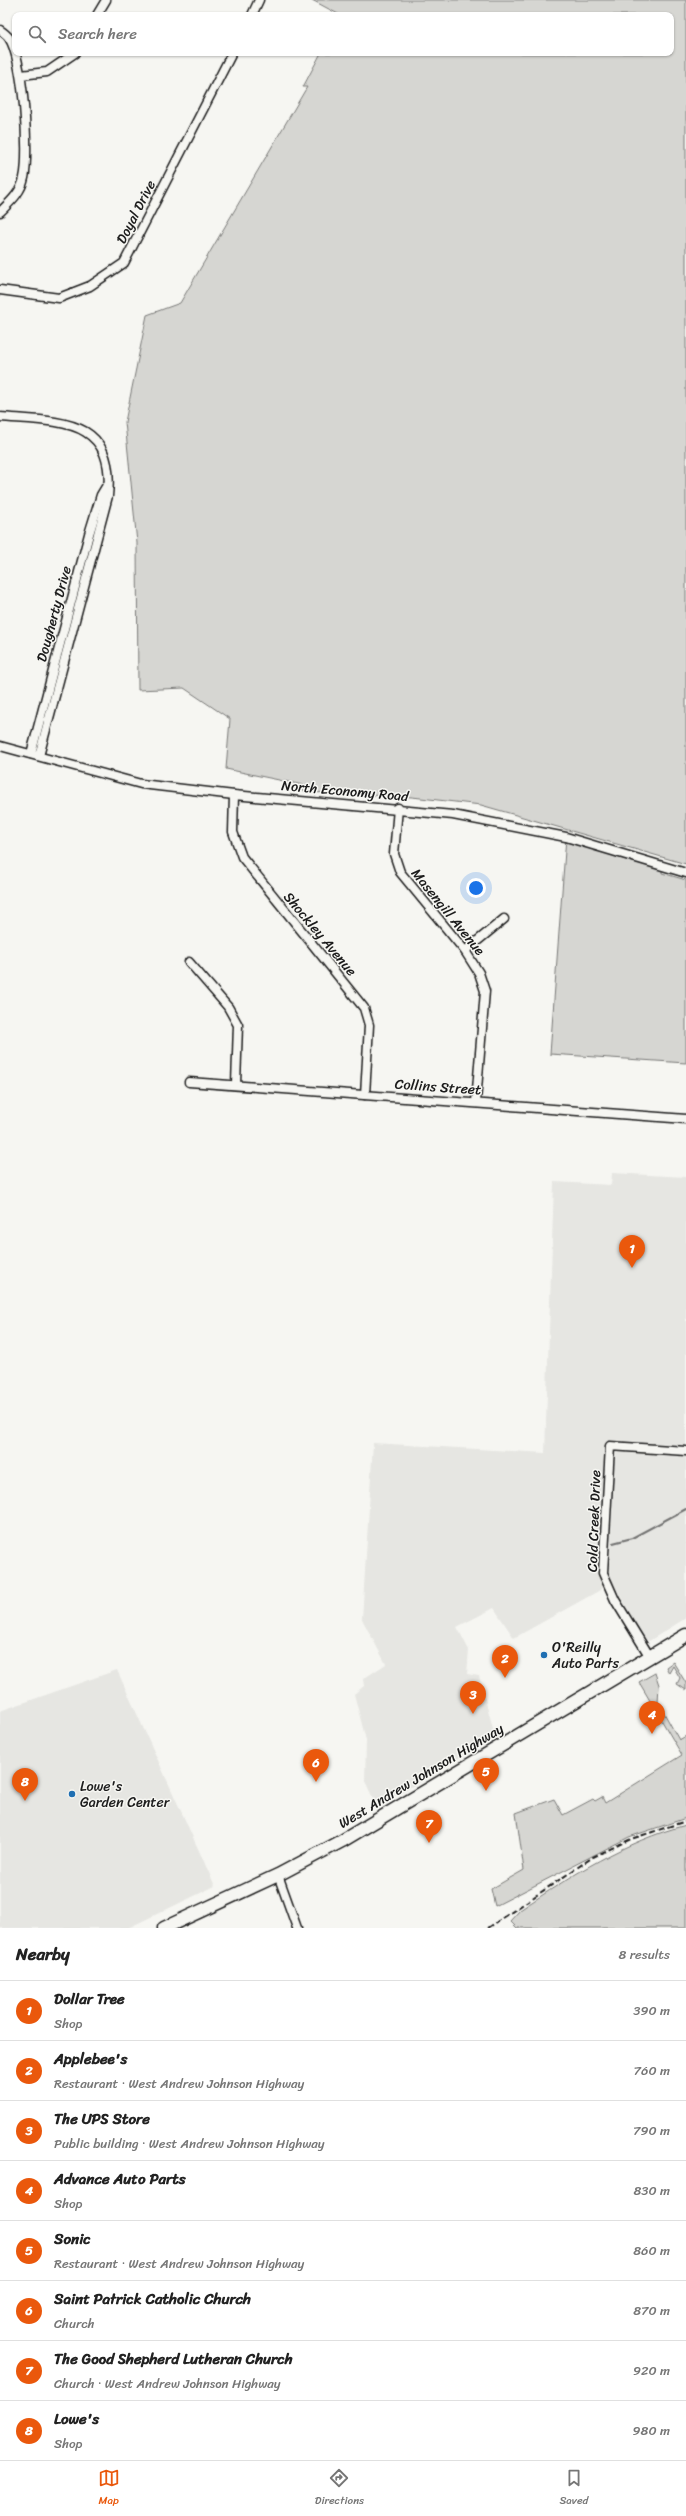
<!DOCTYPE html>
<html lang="en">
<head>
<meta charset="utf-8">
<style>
	body { margin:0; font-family:Sriracha,sans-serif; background:#f6f6f6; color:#222 }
	.you { position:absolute; left:476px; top:888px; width:14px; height:14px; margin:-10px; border:3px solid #fff; border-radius:50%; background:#1a73e8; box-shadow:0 0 0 6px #1a73e833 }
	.badge { display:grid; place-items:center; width:26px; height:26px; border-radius:50%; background:#ea580c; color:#fff; font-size:13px; font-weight:700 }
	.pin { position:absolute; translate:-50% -33px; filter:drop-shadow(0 1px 2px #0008) }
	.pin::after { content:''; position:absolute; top:21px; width:14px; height:12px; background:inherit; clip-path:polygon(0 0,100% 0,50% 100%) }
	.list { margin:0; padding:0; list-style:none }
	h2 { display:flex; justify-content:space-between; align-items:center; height:52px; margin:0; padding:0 16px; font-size:17px }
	h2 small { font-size:13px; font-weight:400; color:#767676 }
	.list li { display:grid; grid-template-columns:26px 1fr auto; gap:12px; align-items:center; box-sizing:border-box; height:60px; padding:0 16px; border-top:1px solid #e0e0e0 }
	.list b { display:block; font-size:15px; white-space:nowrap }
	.list p { margin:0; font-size:13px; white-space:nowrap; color:#767676 }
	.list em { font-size:13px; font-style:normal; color:#767676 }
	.icon { flex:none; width:22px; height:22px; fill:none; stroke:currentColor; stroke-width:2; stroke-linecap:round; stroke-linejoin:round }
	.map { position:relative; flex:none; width:686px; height:1928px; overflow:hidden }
	.search { position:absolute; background:#fff; box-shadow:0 1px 3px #0004; left:12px; right:12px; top:12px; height:44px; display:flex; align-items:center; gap:10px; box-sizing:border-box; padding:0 14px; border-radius:8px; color:#767676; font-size:15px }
	.sheet { height:532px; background:#fff }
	nav { display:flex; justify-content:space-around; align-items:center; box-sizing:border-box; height:56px; border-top:1px solid #e0e0e0; background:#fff; font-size:11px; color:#767676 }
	nav a { display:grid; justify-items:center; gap:2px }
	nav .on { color:#ea580c }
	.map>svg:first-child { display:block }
	.built { fill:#e6e6e2 }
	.green { fill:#d6d6d2; stroke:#797977 }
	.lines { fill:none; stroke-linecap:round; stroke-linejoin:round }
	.stream { stroke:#727271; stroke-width:2 }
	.street-casing { stroke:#1c1c1c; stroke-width:11 }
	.primary-casing { stroke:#1c1c1c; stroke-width:15 }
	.street { stroke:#f6f6f2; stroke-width:8 }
	.primary { stroke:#f6f6f2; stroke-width:12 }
	.rail { stroke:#1c1c1c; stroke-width:2; stroke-dasharray:6 3; stroke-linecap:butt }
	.poi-dot { fill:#1f6fb2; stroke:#f6f6f2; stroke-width:1.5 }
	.labels { text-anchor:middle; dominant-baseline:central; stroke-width:3; stroke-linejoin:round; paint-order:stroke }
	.street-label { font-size:14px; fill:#1c1c1c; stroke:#f6f6f2 }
	.poi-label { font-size:14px; fill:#1c1c1c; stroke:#f6f6f2; text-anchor:start }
</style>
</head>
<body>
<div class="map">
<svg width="686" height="1928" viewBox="0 0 686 1928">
	<rect width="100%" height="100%" fill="#f6f6f2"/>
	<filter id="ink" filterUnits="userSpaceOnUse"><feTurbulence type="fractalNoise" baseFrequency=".025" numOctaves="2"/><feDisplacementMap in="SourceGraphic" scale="8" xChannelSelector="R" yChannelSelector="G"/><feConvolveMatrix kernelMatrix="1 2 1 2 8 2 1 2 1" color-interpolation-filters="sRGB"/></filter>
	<g filter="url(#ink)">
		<g class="built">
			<path d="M612,1173L686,1177V1618L649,1641L643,1637L609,1576L614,1456H610L602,1589L514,1638L494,1608L457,1627L469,1650L467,1674L479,1676L494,1732L493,1738L377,1807L365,1781L366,1740L354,1694L364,1686L363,1679L386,1664L362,1619L373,1443L545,1453L554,1182L611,1185Z"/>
			<path d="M117,1670L215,1886L128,1928H0V1711Z"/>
		</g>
		<g class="green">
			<path d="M312,0H686V864L481,805L412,797L306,792L303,790V785L226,769L230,719L184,688L138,690L137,543L125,422L147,315L180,303L307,87H303L321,53H671V15H340Z"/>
			<path d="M566,837L662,865V873L686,880V1063L550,1054Z"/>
			<path d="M673,1662L686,1683V1690L677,1684L680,1678L673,1666L669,1673L666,1667Z"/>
			<path d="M655,1673L659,1685L658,1702L679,1740L686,1736V1818L629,1837L495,1906L491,1889L524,1870L516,1813L554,1799L563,1815L593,1799L595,1801L602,1797L605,1803L682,1755L639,1682Z"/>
			<path d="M686,1825V1928H517L510,1921L520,1910C572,1875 625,1841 686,1825Z"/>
		</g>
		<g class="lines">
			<path class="stream" d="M613,1543L632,1538L686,1509"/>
			<defs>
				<g id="street">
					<path d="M97,15L106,0"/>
					<path d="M252,15L259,0"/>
					<path d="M0,30C3,32 7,35 9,38C23,57 30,153 24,178C21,193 10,202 0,212"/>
					<path d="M21,75L47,72L75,53"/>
					<path d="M0,290L59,298L90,286L124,263L232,53"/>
					<path d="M0,417C60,422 116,417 108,496L39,756"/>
					<path d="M0,746L141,784L234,795L453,815L566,837L686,873"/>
					<path d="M31,754L89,534L101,495L107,485"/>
					<path d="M234,795L233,832L242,857L364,1008L369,1025L365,1095"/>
					<path d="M398,808L394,854L400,872L465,951L479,973L485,991L476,1102"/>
					<path d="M465,951L504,919"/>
					<path d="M189,962L228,1007L238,1025L236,1084"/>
					<path d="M189,1082L686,1119"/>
					<path d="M650,1657L615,1600L603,1573L610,1446L686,1451"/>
					<path d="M278,1875L297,1928"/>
				</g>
				<path id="primary" d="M164,1928L278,1875L342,1841L686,1635"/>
			</defs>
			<use href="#street" class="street-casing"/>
			<use href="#primary" class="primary-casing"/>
			<use href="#street" class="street"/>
			<use href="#primary" class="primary"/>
			<path class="rail" d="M488,1928L593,1857L631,1839L686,1821"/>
		</g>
	</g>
	<g class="poi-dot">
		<circle cx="544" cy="1655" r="4"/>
		<circle cx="72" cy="1794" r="4"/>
	</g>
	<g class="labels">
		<g class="street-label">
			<text transform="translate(136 212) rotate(-63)">Doyal Drive</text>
			<text transform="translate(54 614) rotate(-75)">Dougherty Drive</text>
			<text transform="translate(345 791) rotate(5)">North Economy Road</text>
			<text transform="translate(448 912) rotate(51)">Masengill Avenue</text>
			<text transform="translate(320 934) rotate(50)">Shockley Avenue</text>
			<text transform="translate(438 1087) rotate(4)">Collins Street</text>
			<text transform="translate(594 1521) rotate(-88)">Cold Creek Drive</text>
			<text transform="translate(421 1776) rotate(-31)">West Andrew Johnson Highway</text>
		</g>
		<g class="poi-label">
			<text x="552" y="1647">O'Reilly<tspan x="552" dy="16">Auto Parts</tspan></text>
			<text x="80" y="1786">Lowe's<tspan x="80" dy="16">Garden Center</tspan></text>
		</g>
	</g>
</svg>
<div class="you"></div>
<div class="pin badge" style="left:632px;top:1268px">1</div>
<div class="pin badge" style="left:505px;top:1678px">2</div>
<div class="pin badge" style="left:473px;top:1714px">3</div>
<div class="pin badge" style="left:652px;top:1734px">4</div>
<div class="pin badge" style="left:486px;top:1791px">5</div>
<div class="pin badge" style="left:316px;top:1782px">6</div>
<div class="pin badge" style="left:429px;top:1843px">7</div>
<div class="pin badge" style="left:25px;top:1801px">8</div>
<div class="search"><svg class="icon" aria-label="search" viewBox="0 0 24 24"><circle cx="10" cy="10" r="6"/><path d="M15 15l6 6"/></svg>Search here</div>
</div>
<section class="sheet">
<h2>Nearby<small>8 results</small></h2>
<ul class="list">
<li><span class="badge">1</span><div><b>Dollar Tree</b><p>Shop</p></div><em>390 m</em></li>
<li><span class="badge">2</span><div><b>Applebee's</b><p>Restaurant · West Andrew Johnson Highway</p></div><em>760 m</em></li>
<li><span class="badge">3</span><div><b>The UPS Store</b><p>Public building · West Andrew Johnson Highway</p></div><em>790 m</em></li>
<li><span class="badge">4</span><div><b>Advance Auto Parts</b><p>Shop</p></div><em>830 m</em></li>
<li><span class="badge">5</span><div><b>Sonic</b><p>Restaurant · West Andrew Johnson Highway</p></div><em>860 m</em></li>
<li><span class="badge">6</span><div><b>Saint Patrick Catholic Church</b><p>Church</p></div><em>870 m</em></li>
<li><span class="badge">7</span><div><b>The Good Shepherd Lutheran Church</b><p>Church · West Andrew Johnson Highway</p></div><em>920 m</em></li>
<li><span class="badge">8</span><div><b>Lowe's</b><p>Shop</p></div><em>980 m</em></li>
</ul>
</section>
<nav>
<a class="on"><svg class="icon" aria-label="map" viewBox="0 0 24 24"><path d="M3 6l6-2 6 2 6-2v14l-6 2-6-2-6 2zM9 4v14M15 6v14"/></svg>Map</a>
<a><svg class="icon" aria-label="directions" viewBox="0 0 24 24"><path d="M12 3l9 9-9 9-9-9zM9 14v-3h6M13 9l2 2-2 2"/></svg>Directions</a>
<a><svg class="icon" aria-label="saved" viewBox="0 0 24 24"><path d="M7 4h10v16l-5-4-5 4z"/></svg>Saved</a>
</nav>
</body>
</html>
